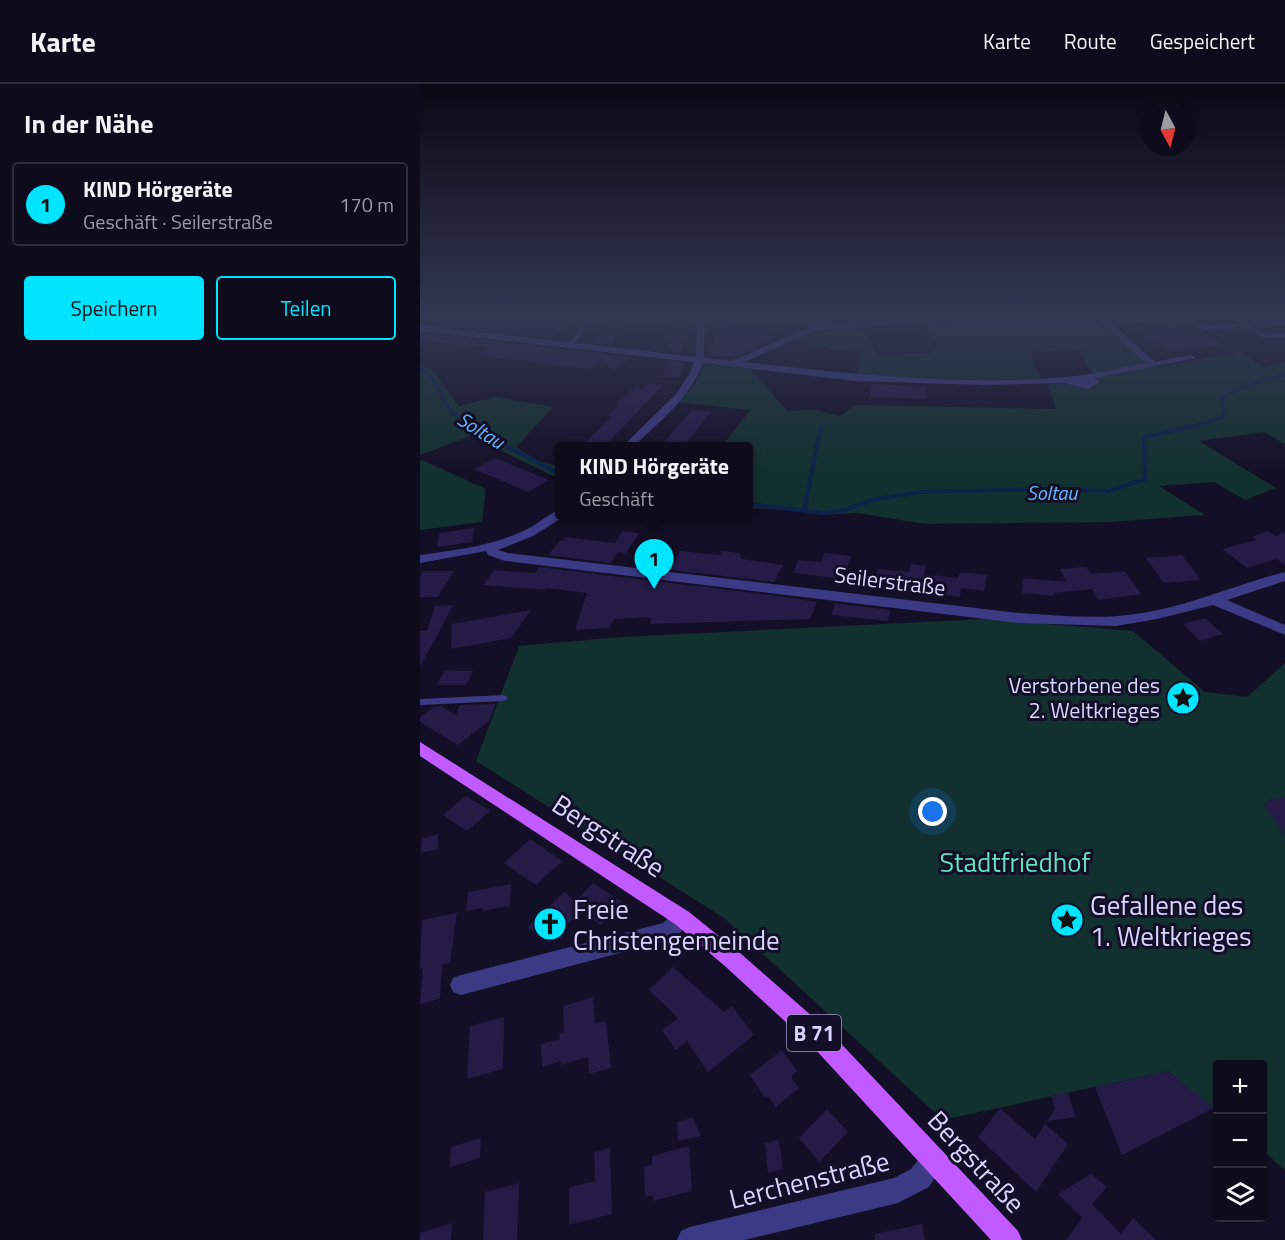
<!DOCTYPE html>
<html lang="de">
<head>
<meta charset="utf-8">
<style>
	body { margin:0; font-family:"Titillium Web",sans-serif; background:#171425; color:#f1f3f6 }
	.controls { position:absolute; right:18px; bottom:18px; display:grid; overflow:hidden; border-radius:6px; box-shadow:0 3px 9px #0003 }
	.controls button { width:54px; height:54px; display:grid; place-items:center; padding:0; border:0; border-bottom:2px solid #2e2b3b; background:#0e0b1c; color:#f1f3f6; font:30px sans-serif }
	.compass { position:absolute; left:721px; top:18px; width:54px; height:54px; border-radius:50%; background:#0e0b1c; box-shadow:0 3px 9px #0003; rotate:173deg }
	.you { position:absolute; left:513px; top:728px; width:21px; height:21px; margin:-15px; border:4px solid #fff; border-radius:50%; background:#1a73e8; box-shadow:0 0 0 9px #1a73e833 }
	.badge { display:grid; place-items:center; width:39px; height:39px; border-radius:50%; background:#00e5ff; color:#111; font-size:20px; font-weight:700 }
	.pin { position:absolute; translate:-50% -50px; filter:drop-shadow(0 2px 3px #0008) }
	.pin::after { content:''; position:absolute; top:32px; width:21px; height:18px; background:inherit; clip-path:polygon(0 0,100% 0,50% 100%) }
	.popup { position:absolute; left:135px; top:358px; width:198px; height:78px; box-sizing:border-box; display:grid; place-content:center; border-radius:6px; background:#0e0b1c; filter:drop-shadow(0 2px 4px #0005); font-size:20px; white-space:nowrap; color:#9b9ba3 }
	.popup b { font-size:22px; color:#f1f3f6 }
	.popup::after { content:''; position:absolute; left:50%; top:100%; margin-left:-12px; border:12px solid transparent; border-top-color:#0e0b1c }
	.list { margin:0; padding:0; list-style:none }
	h2 { display:flex; justify-content:space-between; align-items:center; height:78px; margin:0; padding:0 24px; font-size:26px }
	h2 small { font-size:20px; font-weight:400; color:#9b9ba3 }
	.list li { display:grid; grid-template-columns:39px 1fr auto; gap:18px; align-items:center; box-sizing:border-box; height:84px; margin:0 12px 12px; padding:0 12px; border:2px solid #2e2b3b; border-radius:6px }
	.list b { display:block; font-size:22px; white-space:nowrap }
	.list p { margin:0; font-size:20px; white-space:nowrap; color:#9b9ba3 }
	.list em { font-size:20px; font-style:normal; color:#9b9ba3 }
	.actions { display:flex; gap:12px; padding:18px 24px }
	.actions a { flex:1; padding:14px 0; border:2px solid #00e5ff; border-radius:6px; text-align:center; font-size:21px; color:#00e5ff }
	.actions .main { background:#00e5ff; color:#111 }
	.icon { flex:none; width:33px; height:33px; fill:none; stroke:currentColor; stroke-width:2; stroke-linecap:round; stroke-linejoin:round }
	.map { position:relative; flex:none; width:865px; height:1156px; overflow:hidden }
	header { display:flex; align-items:center; gap:36px; box-sizing:border-box; height:84px; padding:0 30px; background:#0e0b1c; border-bottom:2px solid #2e2b3b }
	header strong { font-size:28px }
	nav { display:flex; gap:33px; margin-inline-start:auto; font-size:21px }
	main { display:flex }
	aside { flex:1; background:#0e0b1c }
	.map>svg:first-child { display:block }
	.green { fill:#12302f }
	.lines { fill:none; stroke-linecap:round; stroke-linejoin:round }
	.stream-far1 { stroke:#0c2248; stroke-width:3 }
	.stream { stroke:#0c2248; stroke-width:4 }
	.building { fill:#241b47 }
	.lane { fill:#3d3a85; fill-rule:evenodd }
	.street { fill:#3d3a85; fill-rule:evenodd }
	.primary { fill:#c25bff; fill-rule:evenodd }
	.labels { text-anchor:middle; dominant-baseline:central; stroke-width:6; stroke-linejoin:round; paint-order:stroke }
	.far-water-label { font-size:20px; font-style:italic; fill:#62b6ff; stroke:#130f26 }
	.shield { fill:#130f26; stroke:#9e99be; stroke-width:1.5 }
	.shield-label { font-size:21px; font-weight:bold; fill:#d9d4ff }
	.street-label { font-size:22px; fill:#d9d4ff; stroke:#130f26 }
	.poi-label { font-size:22px; fill:#d9d4ff; stroke:#130f26; text-anchor:end }
	.near-street-label { font-size:27px; fill:#d9d4ff; stroke:#130f26 }
	.near-park-label { font-size:27px; fill:#5fe0c0; stroke:#130f26 }
	.near-poi-label { font-size:27px; fill:#d9d4ff; stroke:#130f26; text-anchor:start }
</style>
</head>
<body>
<header>
<strong>Karte</strong>
<nav><a>Karte</a><a>Route</a><a>Gespeichert</a></nav>
</header>
<main>
<aside>
<h2>In der Nähe<small></small></h2>
<ul class="list">
<li><span class="badge">1</span><div><b>KIND Hörgeräte</b><p>Geschäft · Seilerstraße</p></div><em>170 m</em></li>
</ul>
<div class="actions"><a class="main">Speichern</a><a>Teilen</a></div>
</aside>
<div class="map">
<svg width="865" height="1156" viewBox="0 0 865 1156">
	<rect width="100%" height="100%" fill="#130f26"/>
	<g class="green">
		<path d="M591,231H676L716,262L738,283L820,268L845,284L865,278V360L844,348L779,357L856,404L825,416L794,398L739,402L785,431L690,438L506,440L436,429L402,431L370,426L329,424L328,362H302L330,326L258,318L275,300L285,280L329,284L367,327L396,326L420,332L436,321L636,325L628,301C645,297 660,304 676,301L678,298L660,267L610,268L620,295L561,296L436,292L441,268L416,266L376,257L396,248L444,245L458,271L509,269L516,265L515,256L502,240Z"/>
		<path d="M0,281L12,285L39,322L75,313L133,323L96,363L118,377L139,382V395L51,352L0,371Z"/>
		<path d="M2,376L66,405L62,438L0,446V377Z"/>
		<path d="M564,535L713,547L785,608L827,613L865,579V1086L843,1067L842,980H798L797,1029L748,987L523,1036L304,834L56,677L99,562L202,553Z"/>
	</g>
	<g class="lines">
		<g class="stream-far1">
			<path d="M0,285L10,289C20,309 28,331 49,342"/>
			<path d="M775,342L804,333L802,313L831,300L865,291"/>
		</g>
		<g class="stream">
			<path d="M46,341L140,390"/>
			<path d="M328,420L405,429L425,426L452,416L501,408L624,405L689,407L725,395L724,353L780,341"/>
			<path d="M384,426L401,343"/>
		</g>
	</g>
	<g class="building">
		<path d="M60,231L126,234L130,231L158,236L132,254L22,241L31,236L53,238Z"/>
		<path d="M293,231H311V243L343,242L346,259L318,272H290L289,262H294Z"/>
		<path d="M249,234H263L261,269L251,268L253,263L246,264Z"/>
		<path d="M186,236H205L191,261L173,259Z"/>
		<path d="M755,241L771,251L785,250L803,261L748,268L713,246Z"/>
		<path d="M7,250L185,270L209,274L193,287L182,274L170,285L126,280L127,279L58,271L67,263L0,257V254Z"/>
		<path d="M248,277L264,279L259,293H243Z"/>
		<path d="M227,300L243,301L184,363H161L191,333L187,332L199,321L196,320L217,301L221,306Z"/>
		<path d="M452,300L507,303L506,315L450,313Z"/>
		<path d="M272,326L291,328L265,360L245,357Z"/>
		<path d="M75,374L129,396L108,408L54,385Z"/>
		<path d="M54,444L52,458L17,463L19,449Z"/>
		<path d="M203,447L219,449L206,469L198,468L191,479L128,471L140,457H143L146,453L195,459Z"/>
		<path d="M848,447L856,452L865,448V481L857,475L827,484L802,465L836,456L832,453Z"/>
		<path d="M260,467L300,471L302,467L320,469L321,475L363,481L354,498L250,486Z"/>
		<path d="M404,469L431,472L423,495L373,489L378,476L401,478Z"/>
		<path d="M762,471L781,496L744,499L726,474Z"/>
		<path d="M491,480L506,482L504,490L538,494L540,488L567,491L564,507L541,504L540,513L517,510L518,508L504,505L453,502L458,485L489,488Z"/>
		<path d="M119,483L351,511L397,518L390,535L230,540L231,533L194,535L189,544L155,546L167,509L127,504L125,506L63,501L74,486L115,489Z"/>
		<path d="M666,483L671,490L705,487L721,510L678,516L672,505L634,509V512L602,509L603,494L647,498L640,485Z"/>
		<path d="M4,487H34L18,513H0V493Z"/>
		<path d="M415,519L470,526L468,537L411,531Z"/>
		<path d="M33,521L19,548L0,582V547H7L15,522Z"/>
		<path d="M111,526L91,554L31,565L32,540Z"/>
		<path d="M785,534L803,550L780,557L763,540Z"/>
		<path d="M25,586L36,587H53L46,601H17Z"/>
		<path d="M76,620L69,637L38,661L0,638V633L14,623L21,622L36,631L40,621Z"/>
		<path d="M46,712L70,727L47,747L23,731Z"/>
		<path d="M865,713V751L844,720L849,719L847,716Z"/>
		<path d="M18,750V765L1,769L2,755Z"/>
		<path d="M110,755L142,777L116,801L84,779Z"/>
		<path d="M173,799L202,818L181,841L161,827L129,859L108,843L144,808L156,817Z"/>
		<path d="M91,800L90,822L62,827L63,824L46,827L48,808Z"/>
		<path d="M37,829L30,879L22,881L20,915L0,920L3,884L0,885L2,836Z"/>
		<path d="M253,883L304,928L312,922L334,951L288,988L267,957L256,966L242,946L258,934L229,906Z"/>
		<path d="M173,913L175,940L186,937L191,984L169,990L168,973L141,981V977L122,983L121,960L140,955L139,950L144,948L143,922Z"/>
		<path d="M84,933L83,985L47,995L50,942Z"/>
		<path d="M362,966L377,987L371,993L379,1004L356,1023L348,1012L345,1014L330,991Z"/>
		<path d="M748,987L794,1024L702,1071L675,1003Z"/>
		<path d="M648,1009L656,1033L627,1037L635,1025L631,1011Z"/>
		<path d="M580,1024L615,1055L625,1040L648,1060L616,1108L558,1053Z"/>
		<path d="M407,1025L428,1048L399,1078L379,1054Z"/>
		<path d="M273,1034L281,1052L258,1057L257,1038Z"/>
		<path d="M61,1054L60,1074L30,1083L31,1063Z"/>
		<path d="M359,1056L363,1085L348,1089L345,1059Z"/>
		<path d="M269,1062L272,1107L233,1117V1111L225,1113L224,1083L232,1080V1072Z"/>
		<path d="M190,1064L192,1130L149,1141V1103L175,1097L174,1068Z"/>
		<path d="M671,1090L687,1103L672,1120L701,1150L713,1134L736,1156H646L662,1134L638,1110Z"/>
		<path d="M99,1099L97,1156H63L65,1108Z"/>
		<path d="M32,1139L31,1156H0V1149Z"/>
		<path d="M502,1140L505,1156H455V1150Z"/>
	</g>
	<g class="lines">
		<g class="lane">
			<path d="M167,231H172V235L152,262H148V260L167,235Z"/>
			<path d="M706,231H711L717,235L740,232V231H746L747,233L716,239Z"/>
			<path d="M773,231H778L774,237L786,242L820,240L809,231H816L828,240L865,237V241L832,243L845,250L865,249V253L844,254L824,242L785,246L769,238L768,237Z"/>
			<path d="M856,231H865V232L858,233Z"/>
			<path d="M83,611L86,612L88,614L86,616L83,617L0,621V615Z"/>
		</g>
		<g class="street">
			<path d="M277,231H285L284,274L312,277L416,231H427L408,241L540,231H581L577,233L397,246L324,278C429,290 539,302 644,293C672,291 699,284 726,279L673,231H682L735,278L771,271L776,274L675,294L680,298L668,305L644,299L563,301L435,297L283,279C270,314 239,338 214,362H203L256,310L270,289L274,278L0,247V241L276,273Z"/>
			<path d="M140,426V432H145L113,452L78,466L88,469L599,529C638,531 676,536 715,530C768,523 813,501 865,488V497L807,516L865,541V551L793,521L737,535L696,542L599,539L85,477L68,471L66,467L0,479V471C35,466 71,462 103,447C116,442 127,430 140,426Z"/>
			<path d="M262,825L269,828L272,834L256,854L249,856L41,911L33,908L30,901L33,894L41,891L243,839L255,828Z"/>
			<path d="M514,1064L523,1067L526,1076L509,1103L478,1119L324,1156H257L261,1147L270,1143L474,1094L491,1085L505,1067Z"/>
		</g>
		<path class="primary" d="M0,658L269,828L320,869L410,948L598,1147L602,1156H571L394,964L306,883L255,840L0,672Z"/>
	</g>
	<linearGradient id="sky" x2="0" y2="1"><stop stop-color="#0a0815"/><stop offset="0.59" stop-color="#333752"/><stop offset="1" stop-color="#333752" stop-opacity="0"/></linearGradient>
	<rect width="865" height="393" fill="url(#sky)"/>
	<defs>
		<symbol id="sight-disc" viewBox="-11 -11 22 22"><circle r="9.5" fill="#00e5ff" stroke="#130f26"/><path d="M0-6L1.8-2.2L6-1.7L2.9 1.2L3.7 5.4L0 3.3L-3.7 5.4L-2.9 1.2L-6-1.7L-1.8-2.2Z" fill="#111"/></symbol>
		<symbol id="church-disc" viewBox="-11 -11 22 22"><circle r="9.5" fill="#00e5ff" stroke="#130f26"/><path d="M-1.2-6h2.4v3.5h3.3v2.4h-3.3V6h-2.4V-.1h-3.3v-2.4h3.3Z" fill="#111"/></symbol>
	</defs>
	<g fill-rule="evenodd">
		<use href="#sight-disc" x="744" y="595" width="38" height="38"/>
		<use href="#sight-disc" x="628" y="817" width="38" height="38"/>
		<use href="#church-disc" x="111" y="821" width="38" height="38"/>
	</g>
	<g class="labels">
		<g class="far-water-label">
			<text transform="translate(61 346) rotate(32)">Soltau</text>
			<text x="632" y="408">Soltau</text>
		</g>
		<rect class="shield" x="367" y="931" width="54" height="36" rx="4.5"/>
		<g class="shield-label">
			<text x="394" y="949">B 71</text>
		</g>
		<g class="street-label">
			<text transform="translate(470 497) rotate(7)">Seilerstraße</text>
		</g>
		<g class="poi-label">
			<text x="740" y="601">Verstorbene des<tspan x="740" dy="25">2. Weltkrieges</tspan></text>
		</g>
		<g class="near-street-label">
			<text transform="translate(189 751) rotate(33)">Bergstraße</text>
			<text transform="translate(557 1077) rotate(47)">Bergstraße</text>
			<text transform="translate(389 1095) rotate(-14)">Lerchenstraße</text>
		</g>
		<g class="near-park-label">
			<text x="595" y="777">Stadtfriedhof</text>
		</g>
		<g class="near-poi-label">
			<text x="670" y="820">Gefallene des<tspan x="670" dy="31">1. Weltkrieges</tspan></text>
			<text x="153" y="824">Freie<tspan x="153" dy="31">Christengemeinde</tspan></text>
		</g>
	</g>
</svg>
<div class="controls">
<button>+</button>
<button>−</button>
<button><svg class="icon" aria-label="layers" viewBox="0 0 24 24"><path d="M12 4l9 5-9 5-9-5zM3 14l9 5 9-5"/></svg></button>
</div>
<svg class="compass" viewBox="-18 -18 36 36"><path d="M0-13l5 13h-10z" fill="#e53935"/><path d="M0 13l5-13h-10z" fill="#9b9ba3"/></svg>
<div class="you"></div>
<div class="pin badge" style="left:234px;top:505px">1</div>
<div class="popup"><b>KIND Hörgeräte</b>Geschäft</div>
</div>
</main>
</body>
</html>
